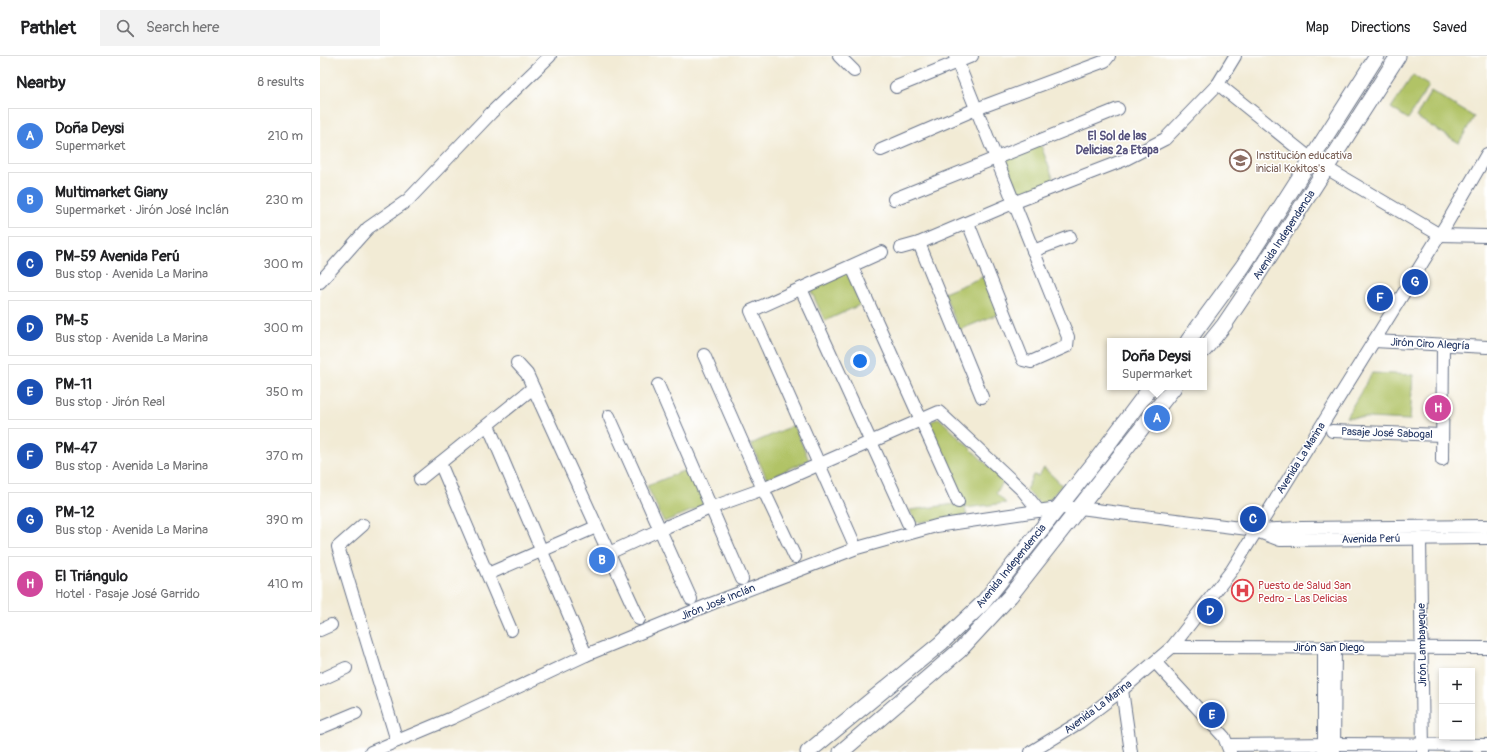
<!DOCTYPE html>
<html lang="en">
<head>
<meta charset="utf-8">
<style>
	body { margin:0; font-family:Pangolin,sans-serif; background:#f2f2f2; color:#202124 }
	.controls { position:absolute; right:12px; bottom:12px; display:grid; overflow:hidden; border-radius:0px; box-shadow:0 2px 6px #0003 }
	.controls button { width:36px; height:36px; display:grid; place-items:center; padding:0; border:0; border-bottom:1px solid #e0e0e0; background:#fff; color:#202124; font:20px sans-serif }
	.you { position:absolute; left:540px; top:305px; width:14px; height:14px; margin:-10px; border:3px solid #fff; border-radius:50%; background:#1a73e8; box-shadow:0 0 0 6px #1a73e833 }
	.badge { display:grid; place-items:center; width:26px; height:26px; border-radius:50%; background:#b5179e; color:#fff; font-size:13px; font-weight:700 }
	.pin { position:absolute; translate:-50% -50%; border:2px solid #fff; box-shadow:0 1px 4px #0006 }
	.popup { position:absolute; left:787px; top:282px; width:100px; height:52px; box-sizing:border-box; display:grid; place-content:center; border-radius:0px; background:#fff; filter:drop-shadow(0 1px 3px #0005); font-size:13px; white-space:nowrap; color:#757577 }
	.popup b { font-size:15px; color:#202124 }
	.popup::after { content:''; position:absolute; left:50%; top:100%; margin-left:-8px; border:8px solid transparent; border-top-color:#fff }
	.list { margin:0; padding:0; list-style:none }
	h2 { display:flex; justify-content:space-between; align-items:center; height:52px; margin:0; padding:0 16px; font-size:17px }
	h2 small { font-size:13px; font-weight:400; color:#757577 }
	.list li { display:grid; grid-template-columns:26px 1fr auto; gap:12px; align-items:center; box-sizing:border-box; height:56px; margin:0 8px 8px; padding:0 8px; border:1px solid #e0e0e0; border-radius:0px }
	.list b { display:block; font-size:15px; white-space:nowrap }
	.list p { margin:0; font-size:13px; white-space:nowrap; color:#757577 }
	.list em { font-size:13px; font-style:normal; color:#757577 }
	.icon { flex:none; width:22px; height:22px; fill:none; stroke:currentColor; stroke-width:2; stroke-linecap:round; stroke-linejoin:round }
	.map { position:relative; flex:none; width:1167px; height:696px; overflow:hidden }
	header { display:flex; align-items:center; gap:24px; box-sizing:border-box; height:56px; padding:0 20px; background:#fff; border-bottom:1px solid #e0e0e0 }
	header strong { font-size:19px }
	nav { display:flex; gap:22px; margin-inline-start:auto; font-size:14px }
	.search { width:280px; height:36px; background:#f2f2f2; display:flex; align-items:center; gap:10px; box-sizing:border-box; padding:0 14px; border-radius:0px; color:#757577; font-size:15px }
	main { display:flex }
	aside { flex:1; background:#fff }
	.map>svg:first-child { display:block }
	.green { fill:#b1c366; stroke:#667962 }
	.lines { fill:none; stroke-linecap:round; stroke-linejoin:round }
	.minor-casing { stroke:#667188; stroke-width:14 }
	.major-casing { stroke:#667188; stroke-width:17 }
	.minor { stroke:#fff; stroke-width:12 }
	.major { stroke:#fff; stroke-width:15 }
	.labels { text-anchor:middle; dominant-baseline:central; stroke-width:3; stroke-linejoin:round; paint-order:stroke }
	.education-label { font-size:11px; fill:#785e54; stroke:#fff; text-anchor:start }
	.street-label { font-size:11px; fill:#1b2f5e; stroke:#fff }
	.health-label { font-size:11px; fill:#be3a42; stroke:#fff; text-anchor:start }
	.neighbourhood-label { font-size:12px; font-weight:bold; fill:#56527c; stroke:#fff }
</style>
</head>
<body>
<header>
<strong>Pathlet</strong>
<div class="search"><svg class="icon" aria-label="search" viewBox="0 0 24 24"><circle cx="10" cy="10" r="6"/><path d="M15 15l6 6"/></svg>Search here</div>
<nav><a>Map</a><a>Directions</a><a>Saved</a></nav>
</header>
<main>
<aside>
<h2>Nearby<small>8 results</small></h2>
<ul class="list">
<li><span class="badge" style="background:#3f7fe0">A</span><div><b>Doña Deysi</b><p>Supermarket</p></div><em>210 m</em></li>
<li><span class="badge" style="background:#3f7fe0">B</span><div><b>Multimarket Giany</b><p>Supermarket · Jirón José Inclán</p></div><em>230 m</em></li>
<li><span class="badge" style="background:#1a4fb4">C</span><div><b>PM-59 Avenida Perú</b><p>Bus stop · Avenida La Marina</p></div><em>300 m</em></li>
<li><span class="badge" style="background:#1a4fb4">D</span><div><b>PM-5</b><p>Bus stop · Avenida La Marina</p></div><em>300 m</em></li>
<li><span class="badge" style="background:#1a4fb4">E</span><div><b>PM-11</b><p>Bus stop · Jirón Real</p></div><em>350 m</em></li>
<li><span class="badge" style="background:#1a4fb4">F</span><div><b>PM-47</b><p>Bus stop · Avenida La Marina</p></div><em>370 m</em></li>
<li><span class="badge" style="background:#1a4fb4">G</span><div><b>PM-12</b><p>Bus stop · Avenida La Marina</p></div><em>390 m</em></li>
<li><span class="badge" style="background:#d1479c">H</span><div><b>El Triángulo</b><p>Hotel · Pasaje José Garrido</p></div><em>410 m</em></li>
</ul>
</aside>
<div class="map">
<svg width="1167" height="696" viewBox="0 0 1167 696">
	<rect width="100%" height="100%" fill="#fff"/>
	<filter id="ink" filterUnits="userSpaceOnUse"><feTurbulence type="fractalNoise" baseFrequency=".025" numOctaves="2"/><feDisplacementMap in="SourceGraphic" scale="8" xChannelSelector="R" yChannelSelector="G"/><feConvolveMatrix kernelMatrix="1 2 1 2 8 2 1 2 1" color-interpolation-filters="sRGB"/></filter>
	<filter id="wash" filterUnits="userSpaceOnUse"><feTurbulence type="fractalNoise" baseFrequency=".012" numOctaves="4" result="noise"/><feDisplacementMap in="SourceGraphic" scale="16" xChannelSelector="R" yChannelSelector="G"/><feGaussianBlur stdDeviation="0.9" result="paint"/><feColorMatrix in="noise" values="0 0 0 0 0 0 0 0 0 0 0 0 0 0 0 0 0 1.4 0 .05"/><feComposite in="paint" operator="in"/></filter>
	<g filter="url(#wash)">
		<rect width="100%" height="100%" fill="#f2ebd5"/>
		<g class="green">
			<path d="M1093,19L1109,30L1088,63L1071,52Z"/>
			<path d="M1111,35L1154,61L1139,87L1096,61Z"/>
			<path d="M720,87L735,127L695,143L680,102Z"/>
			<path d="M531,214L544,247L505,265L490,233Z"/>
			<path d="M665,220L681,257L639,274L624,237Z"/>
			<path d="M1052,317L1093,319L1090,364L1026,361Z"/>
			<path d="M619,362L684,425L676,437L686,447L646,452L608,367Z"/>
			<path d="M474,369L489,404L447,423L431,388Z"/>
			<path d="M370,412L386,449L344,466L327,430Z"/>
			<path d="M724,412L742,429L723,451L706,434L713,419L718,420Z"/>
			<path d="M643,447L647,459L595,467L590,454Z"/>
		</g>
	</g>
	<g filter="url(#ink)">
		<g class="lines">
			<defs>
				<g id="minor">
					<path d="M519,0L534,15"/>
					<path d="M635,0L748,281L747,290L711,306L703,304L648,167"/>
					<path d="M898,28L991,103L1120,179"/>
					<path d="M576,31L652,0"/>
					<path d="M561,94L656,53L785,5L789,0"/>
					<path d="M574,143L798,53"/>
					<path d="M1120,179L1167,180"/>
					<path d="M599,187L662,341"/>
					<path d="M581,192L599,187L693,147L804,104L845,83L898,28L915,0"/>
					<path d="M713,195L750,181"/>
					<path d="M532,211L638,446"/>
					<path d="M0,226L48,172L88,144L171,57L230,0"/>
					<path d="M481,233L588,467"/>
					<path d="M1054,285L1167,291"/>
					<path d="M384,299L443,433L475,501"/>
					<path d="M197,307L207,318L319,563"/>
					<path d="M338,329L422,523"/>
					<path d="M289,360L371,543"/>
					<path d="M168,369L266,599"/>
					<path d="M1012,375L1122,379"/>
					<path d="M1122,404L1123,290"/>
					<path d="M120,407L191,574"/>
					<path d="M100,423L213,332"/>
					<path d="M43,469L18,491L77,685"/>
					<path d="M939,476L960,484L1167,482"/>
					<path d="M1100,482L1103,696"/>
					<path d="M533,485L431,255L562,196"/>
					<path d="M289,497L339,474L390,452L443,433L619,356L703,435L719,455"/>
					<path d="M168,518L276,471"/>
					<path d="M0,574L11,569"/>
					<path d="M852,591L1167,592"/>
					<path d="M835,606L904,681L910,696"/>
					<path d="M0,624L26,612"/>
					<path d="M802,634L811,696"/>
					<path d="M0,672L36,657"/>
					<path d="M908,689L1014,688L1167,689"/>
					<path d="M1004,695V591"/>
					<path d="M1014,695L1015,591"/>
					<path d="M51,696L132,662L266,599L393,547L537,492L616,470L738,452H760L936,474L982,472L1167,470"/>
					<path d="M711,696L760,666L802,634L852,591L912,514L1127,167L1167,98"/>
				</g>
				<g id="major">
					<path d="M868,285L923,210L1057,0"/>
					<path d="M884,294L904,269L937,220L1078,0"/>
					<path d="M488,696L621,587L662,548L774,407L831,331"/>
					<path d="M521,696L640,594L690,540L854,331"/>
				</g>
			</defs>
			<use href="#minor" class="minor-casing"/>
			<use href="#major" class="major-casing"/>
			<use href="#minor" class="minor"/>
			<use href="#major" class="major"/>
		</g>
	</g>
	<defs>
		<symbol id="school-ring" viewBox="-11 -11 22 22"><circle r="9.5" fill="#fff" stroke="#8d6e63" stroke-width="1.5"/><path d="M0-5L7-2L0 1L-7-2ZM-4 1L0 2.5L4 1V4Q0 6-4 4Z" fill="#8d6e63"/></symbol>
		<symbol id="hospital-ring" viewBox="-11 -11 22 22"><circle r="9.5" fill="#fff" stroke="#e0444e" stroke-width="1.5"/><path d="M-5-5h3v3.5h4V-5h3V5h-3V1.5h-4V5h-3Z" fill="#e0444e"/></symbol>
	</defs>
	<g fill-rule="evenodd">
		<use href="#school-ring" x="908" y="92" width="25" height="25"/>
		<use href="#hospital-ring" x="910" y="522" width="25" height="25"/>
	</g>
	<g class="labels">
		<g class="education-label">
			<text x="936" y="99">Institución educativa<tspan x="936" dy="13">inicial Kokitos's</tspan></text>
		</g>
		<g class="street-label">
			<text transform="translate(964 179) rotate(-57)">Avenida Independencia</text>
			<text transform="translate(1110 288) rotate(3)">Jirón Ciro Alegría</text>
			<text transform="translate(1067 377) rotate(2)">Pasaje José Sabogal</text>
			<text transform="translate(981 402) rotate(-58)">Avenida La Marina</text>
			<text transform="translate(1051 483) rotate(-1)">Avenida Perú</text>
			<text transform="translate(691 510) rotate(-51)">Avenida Independencia</text>
			<text transform="translate(398 546) rotate(-22)">Jirón José Inclán</text>
			<text transform="translate(1102 589) rotate(-91)">Jirón Lambayeque</text>
			<text x="1009" y="591">Jirón San Diego</text>
			<text transform="translate(778 651) rotate(-37)">Avenida La Marina</text>
		</g>
		<g class="health-label">
			<text x="938" y="529">Puesto de Salud San<tspan x="938" dy="13">Pedro - Las Delicias</tspan></text>
		</g>
		<g class="neighbourhood-label">
			<text x="797" y="80">El Sol de las<tspan x="797" dy="14">Delicias 2ª Etapa</tspan></text>
		</g>
	</g>
</svg>
<div class="controls">
<button>+</button>
<button>−</button>
</div>
<div class="you"></div>
<div class="pin badge" style="left:837px;top:362px;background:#3f7fe0">A</div>
<div class="popup"><b>Doña Deysi</b>Supermarket</div>
<div class="pin badge" style="left:282px;top:504px;background:#3f7fe0">B</div>
<div class="pin badge" style="left:933px;top:463px;background:#1a4fb4">C</div>
<div class="pin badge" style="left:890px;top:555px;background:#1a4fb4">D</div>
<div class="pin badge" style="left:892px;top:659px;background:#1a4fb4">E</div>
<div class="pin badge" style="left:1060px;top:242px;background:#1a4fb4">F</div>
<div class="pin badge" style="left:1095px;top:226px;background:#1a4fb4">G</div>
<div class="pin badge" style="left:1118px;top:352px;background:#d1479c">H</div>
</div>
</main>
</body>
</html>
